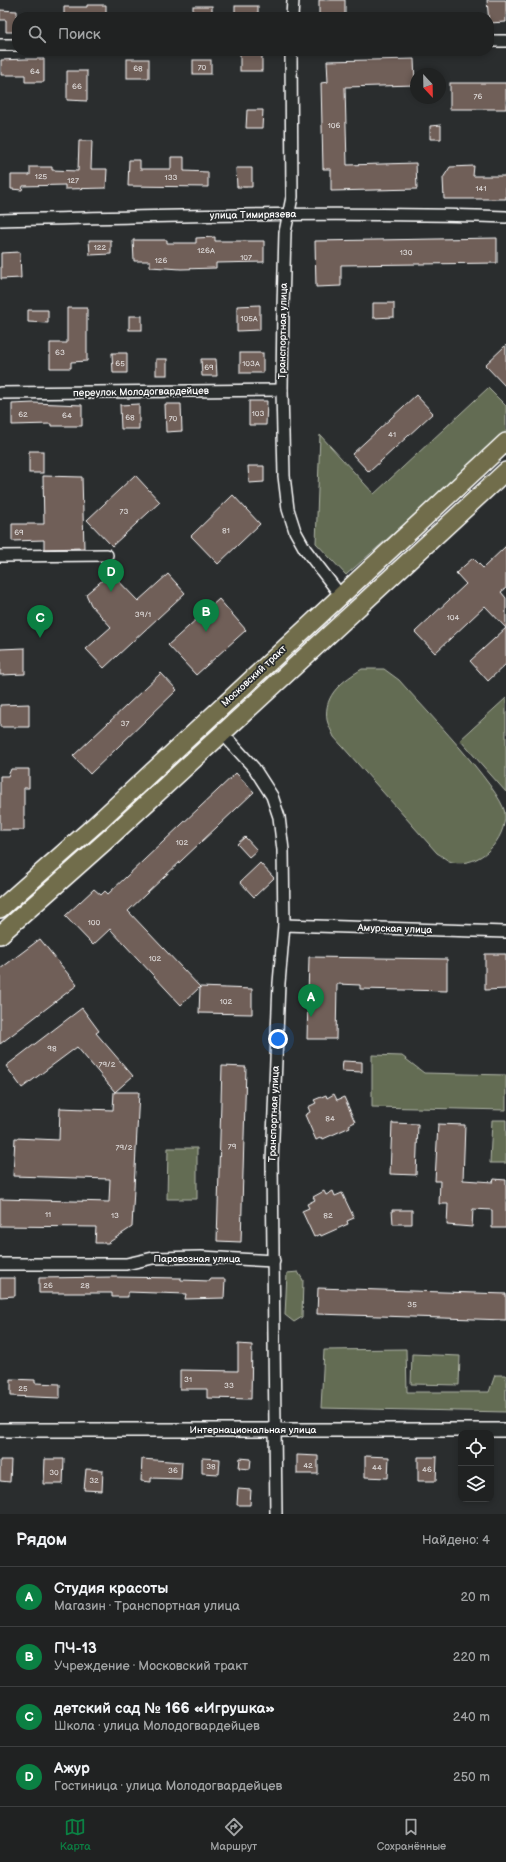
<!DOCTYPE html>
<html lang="ru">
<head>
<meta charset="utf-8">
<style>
	body { margin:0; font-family:"Balsamiq Sans",sans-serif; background:#282a2a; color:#f1f3f6 }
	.controls { position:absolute; right:12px; bottom:12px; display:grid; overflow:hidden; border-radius:8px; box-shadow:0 2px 6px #0003 }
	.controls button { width:36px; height:36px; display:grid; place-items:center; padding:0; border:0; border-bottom:1px solid #3d3f40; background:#202222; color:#f1f3f6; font:20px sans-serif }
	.compass { position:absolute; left:410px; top:68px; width:36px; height:36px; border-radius:50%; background:#202222; box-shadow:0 2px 6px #0003; rotate:158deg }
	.you { position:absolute; left:278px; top:1039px; width:14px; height:14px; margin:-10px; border:3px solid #fff; border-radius:50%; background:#1a73e8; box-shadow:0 0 0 6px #1a73e833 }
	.badge { display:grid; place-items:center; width:26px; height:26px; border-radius:50%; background:#0b8043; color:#fff; font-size:13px; font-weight:700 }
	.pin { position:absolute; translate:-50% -33px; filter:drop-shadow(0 1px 2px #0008) }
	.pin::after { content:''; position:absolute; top:21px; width:14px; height:12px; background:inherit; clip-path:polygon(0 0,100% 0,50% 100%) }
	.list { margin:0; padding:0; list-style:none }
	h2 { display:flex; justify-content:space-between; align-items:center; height:52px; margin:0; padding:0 16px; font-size:17px }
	h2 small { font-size:13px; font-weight:400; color:#a2a4a5 }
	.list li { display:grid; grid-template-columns:26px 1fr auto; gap:12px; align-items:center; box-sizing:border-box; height:60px; padding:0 16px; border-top:1px solid #3d3f40 }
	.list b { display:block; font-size:15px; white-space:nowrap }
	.list p { margin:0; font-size:13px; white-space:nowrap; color:#a2a4a5 }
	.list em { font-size:13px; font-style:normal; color:#a2a4a5 }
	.icon { flex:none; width:22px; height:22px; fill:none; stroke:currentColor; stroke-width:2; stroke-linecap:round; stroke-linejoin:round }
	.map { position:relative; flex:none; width:506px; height:1514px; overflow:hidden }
	.search { position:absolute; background:#202222; box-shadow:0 2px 6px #0003; left:12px; right:12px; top:12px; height:44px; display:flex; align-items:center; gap:10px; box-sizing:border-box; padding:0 14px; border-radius:16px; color:#a2a4a5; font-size:15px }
	.sheet { height:292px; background:#202222 }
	nav { display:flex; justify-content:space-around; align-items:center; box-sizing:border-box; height:56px; border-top:1px solid #3d3f40; background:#202222; font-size:11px; color:#a2a4a5 }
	nav a { display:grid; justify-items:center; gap:2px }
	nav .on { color:#0b8043 }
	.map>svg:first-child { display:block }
	.green { fill:#636c53; stroke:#b1b6a9 }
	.building { fill:#705e59; stroke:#fff }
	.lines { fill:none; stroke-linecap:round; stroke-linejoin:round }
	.minor-casing { stroke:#fff; stroke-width:14 }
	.tertiary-casing { stroke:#fff; stroke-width:16 }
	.primary-casing { stroke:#fff; stroke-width:20 }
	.minor { stroke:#2a2d2e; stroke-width:11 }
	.tertiary { stroke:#2a2d2e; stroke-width:13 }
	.primary { stroke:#716d4b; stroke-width:17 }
	.labels { text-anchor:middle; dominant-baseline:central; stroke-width:3.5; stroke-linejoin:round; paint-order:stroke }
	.number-label { font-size:8px; fill:#dbd7d6 }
	.street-label { font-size:10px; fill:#fff; stroke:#2a2d2e }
</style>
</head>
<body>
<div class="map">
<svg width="506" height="1514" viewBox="0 0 506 1514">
	<rect width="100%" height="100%" fill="#2a2d2e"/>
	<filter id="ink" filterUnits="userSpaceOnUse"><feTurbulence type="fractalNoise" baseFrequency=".025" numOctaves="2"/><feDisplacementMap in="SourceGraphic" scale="8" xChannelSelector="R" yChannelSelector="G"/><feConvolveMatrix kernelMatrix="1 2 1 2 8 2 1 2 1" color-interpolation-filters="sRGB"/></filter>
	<g filter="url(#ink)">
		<g class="green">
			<path d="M488,388L506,406V435L346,575L316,543L320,435L374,494Z"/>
			<path d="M362,669H384L399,680C419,703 501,788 505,813C506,840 480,868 452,862C447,861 441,855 437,853L334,737C332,732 328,725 327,720C323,694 344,680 362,669Z"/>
			<path d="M506,698V792L460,740Z"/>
			<path d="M372,1055L402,1056L424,1073L506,1075V1110L372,1107Z"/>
			<path d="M492,1120H506V1163H490Z"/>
			<path d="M168,1148H197V1199H167Z"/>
			<path d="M298,1272L303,1280L302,1317L294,1322L285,1315L287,1273Z"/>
			<path d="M406,1349L407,1392H489L495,1375H506V1412L321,1408L324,1350Z"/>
			<path d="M412,1354L460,1356L459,1385L411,1384Z"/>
		</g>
		<g class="building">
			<rect x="319" y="0" width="26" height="17"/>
			<path d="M487,0H506V22L489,23Z"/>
			<path d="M87,5H106V17H64V7H87Z"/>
			<rect x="193" y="6" width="19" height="11"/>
			<rect x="235" y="6" width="23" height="11"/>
			<path d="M0,10L17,11V32H6V20H0Z"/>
			<rect x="240" y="53" width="22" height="18"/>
			<path d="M25,59H44V82H25V75H1V60Z"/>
			<rect x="127" y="59" width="22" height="19"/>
			<path d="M414,59L415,85L345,87L347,165L416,163L417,189L331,191V169H323L321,83L328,82L327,61Z"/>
			<rect x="193" y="60" width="18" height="14"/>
			<path d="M67,71H87V101L67,100Z"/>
			<rect x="450" y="83" width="56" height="26"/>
			<path d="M247,110H263L262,128H246Z"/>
			<path d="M441,125V139H430V126Z"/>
			<path d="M79,141H92L91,169H107L106,188L65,189V185L23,186L22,190L11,189V175H30V167H52V170L78,171Z"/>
			<path d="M171,157H184V171L208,172V187L128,186L129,160H140V169H171Z"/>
			<path d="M474,166L473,176H506V199H444L443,178L450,167Z"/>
			<path d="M236,168H252V187H237Z"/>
			<path d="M215,237V241H264V262L216,263V268L181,269L150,267V261H134L133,240H167V243H196V238Z"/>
			<path d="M497,238V263L341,265V286L316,287L315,241Z"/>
			<path d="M89,240H111V254L90,255Z"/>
			<path d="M20,252L21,278L1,279V253Z"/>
			<path d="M373,303H394V317L373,318Z"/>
			<path d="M260,305V330L237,331V306Z"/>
			<path d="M67,308H87V361L71,362V368H50V343H67Z"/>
			<path d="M28,310H48V323L28,322Z"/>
			<rect x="129" y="316" width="13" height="14"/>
			<path d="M506,345V387L485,365Z"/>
			<path d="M112,353H127V373H113Z"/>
			<rect x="240" y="353" width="23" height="20"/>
			<rect x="156" y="359" width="11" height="16"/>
			<path d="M201,359H216L217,376H202Z"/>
			<path d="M416,395L433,413L369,472L352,454Z"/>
			<path d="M249,401H267L266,425H249Z"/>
			<path d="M34,403L82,405V426H51V424L12,425V404Z"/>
			<path d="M139,404V429H121L120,405Z"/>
			<path d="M165,404H181L182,431L166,432Z"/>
			<rect x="29" y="451" width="14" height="22"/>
			<path d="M248,466H264V482L249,483Z"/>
			<path d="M135,475L160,502L112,546L87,520Z"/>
			<path d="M43,476L82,477L84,548L44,549V540L12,541V524H44Z"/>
			<path d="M233,495L260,524L218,564L191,536Z"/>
			<path d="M506,546V588L501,592L506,598V664L488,681L470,661L506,628L485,606L435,653L415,632L466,584L456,573L473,558L483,568Z"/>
			<path d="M111,573L138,601L168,574L185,593L104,668L86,649L111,627L91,605L86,594Z"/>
			<path d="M219,599L246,630L196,675L168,645Z"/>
			<path d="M25,648V674L0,675V649Z"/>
			<path d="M161,673L177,690L90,774L73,756Z"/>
			<path d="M29,704V727H0V705Z"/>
			<path d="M11,769H29V788H24V830H0V776H8Z"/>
			<path d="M236,773L254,792L128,911L200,987L181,1005L110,929L93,945L65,916L94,889L101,895L105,891L108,894Z"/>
			<path d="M245,837L257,850L249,857L237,844Z"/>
			<path d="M260,863L274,878L254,897L240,882Z"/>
			<path d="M40,939L77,985L0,1044V969Z"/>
			<path d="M485,954H506V989L485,990Z"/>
			<path d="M309,957L447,959V991L360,989V985L337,984L336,1039H307Z"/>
			<path d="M200,987L252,989V1014L199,1013Z"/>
			<path d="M82,1008L99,1031L96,1033L133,1076L115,1092L77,1047L22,1088L6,1066Z"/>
			<path d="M343,1061L362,1062V1072L342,1071Z"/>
			<path d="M222,1066L246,1067L241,1242L217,1241Z"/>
			<path d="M114,1092H139L132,1227L108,1243H95L96,1227L0,1226V1199L109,1202L110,1179L13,1176L15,1138L59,1140L60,1108L113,1110Z"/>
			<path d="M334,1094L337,1100L344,1097L355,1122L349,1125L350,1127L323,1139L322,1137L316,1140L305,1115L310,1112L308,1107L316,1103L314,1100L326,1095L327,1098Z"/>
			<path d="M392,1123L418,1124L416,1175L390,1174Z"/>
			<path d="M438,1124L465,1125L463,1180L493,1182L494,1179L506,1180V1228H492V1210L473,1209L472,1227L447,1225L448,1204H439L440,1181H435Z"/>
			<path d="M324,1191L326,1195L333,1191L335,1196L342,1193L354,1218L347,1221L348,1224L321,1236L320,1234L314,1237L302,1211L309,1208L307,1204L315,1200L313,1197Z"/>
			<path d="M392,1210H412V1224H393Z"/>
			<path d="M113,1277L181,1278V1280L210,1281V1279H225L224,1298L185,1299L186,1294L128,1292V1297H112V1293H39V1278Z"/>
			<path d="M0,1278H15V1296L0,1297Z"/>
			<path d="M318,1288L506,1294V1320L317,1314Z"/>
			<path d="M238,1344L252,1345L251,1399L207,1398V1389H180V1370L238,1371Z"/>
			<path d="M11,1379L35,1380V1383L60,1384V1398L11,1396Z"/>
			<path d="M297,1455L318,1456V1474H297Z"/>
			<path d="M365,1456L389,1457L388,1478L365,1477Z"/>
			<path d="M418,1457H437L436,1481H418Z"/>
			<path d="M202,1458L220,1459L219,1474L202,1473Z"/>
			<path d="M240,1458L251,1459L250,1469L239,1468Z"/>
			<path d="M45,1459H64L63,1484H44Z"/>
			<path d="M142,1459L182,1462L181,1479L151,1478V1482L141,1481Z"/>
			<path d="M0,1460H11L10,1482L0,1481Z"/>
			<path d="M86,1469L103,1470L102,1491L84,1490Z"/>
			<path d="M238,1489L251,1490L250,1505H237Z"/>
		</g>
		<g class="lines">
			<defs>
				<g id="minor">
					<path d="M292,17L293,0"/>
					<path d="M489,41H506"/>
					<path d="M0,45H17"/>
					<path d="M291,51L292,197L285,232L283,308L282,390L284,476L288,509L295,531L305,549L341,596"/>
					<path d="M0,220C169,216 337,211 506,217"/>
					<path d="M0,393L282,390"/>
					<path d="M0,556L107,555"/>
					<path d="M223,734L254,768L272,796L279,817L283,850L284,925L279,983L272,1163L276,1514"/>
					<path d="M284,925L506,932"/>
					<path d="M0,1264H126L153,1258L201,1257L274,1261"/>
				</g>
				<path id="tertiary" d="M0,1430H506"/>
				<g id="primary">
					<path d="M0,909L95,825L506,442"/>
					<path d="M0,935L108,839L506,471"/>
				</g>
			</defs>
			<use href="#minor" class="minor-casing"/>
			<use href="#tertiary" class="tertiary-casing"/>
			<use href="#primary" class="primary-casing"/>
			<use href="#minor" class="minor"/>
			<use href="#tertiary" class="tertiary"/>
			<use href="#primary" class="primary"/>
		</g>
	</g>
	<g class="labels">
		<g class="number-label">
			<text x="202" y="67">70</text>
			<text x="138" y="68">68</text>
			<text x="35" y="71">64</text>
			<text x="77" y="86">66</text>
			<text x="478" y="96">76</text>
			<text x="334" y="125">106</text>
			<text x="41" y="176">125</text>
			<text x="171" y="177">133</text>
			<text x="73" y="180">127</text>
			<text x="481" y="188">141</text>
			<text x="100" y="247">122</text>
			<text x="206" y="250">126А</text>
			<text x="406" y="252">130</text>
			<text x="246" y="257">107</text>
			<text x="161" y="260">126</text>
			<text x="249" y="318">105А</text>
			<text x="60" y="352">63</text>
			<text x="120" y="363">65</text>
			<text x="251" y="363">103А</text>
			<text x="209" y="367">69</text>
			<text x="258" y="413">103</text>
			<text x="23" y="414">62</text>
			<text x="67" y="415">64</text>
			<text x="130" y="417">68</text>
			<text x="173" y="418">70</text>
			<text x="392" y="434">41</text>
			<text x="124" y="511">73</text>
			<text x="226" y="530">81</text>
			<text x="19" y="532">69</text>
			<text x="143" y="614">39/1</text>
			<text x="453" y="617">104</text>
			<text x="125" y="723">37</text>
			<text x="182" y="842">102</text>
			<text x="94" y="922">100</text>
			<text x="155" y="958">102</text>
			<text x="226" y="1001">102</text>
			<text x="52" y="1048">98</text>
			<text x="107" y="1064">79/2</text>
			<text x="330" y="1118">84</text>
			<text x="232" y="1146">79</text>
			<text x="124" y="1147">79/2</text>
			<text x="48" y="1214">11</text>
			<text x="115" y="1215">13</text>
			<text x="328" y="1215">82</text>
			<text x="48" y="1285">26</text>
			<text x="85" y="1285">28</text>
			<text x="412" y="1304">35</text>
			<text x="188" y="1379">31</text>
			<text x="229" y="1385">33</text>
			<text x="23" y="1388">25</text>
			<text x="308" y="1465">42</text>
			<text x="211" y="1466">38</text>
			<text x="377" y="1467">44</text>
			<text x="427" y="1469">46</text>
			<text x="173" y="1470">36</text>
			<text x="54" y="1472">30</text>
			<text x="94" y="1480">32</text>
		</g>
		<g class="street-label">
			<text transform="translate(253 215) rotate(-1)">улица Тимирязева</text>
			<text transform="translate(283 331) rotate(-89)">Транспортная улица</text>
			<text transform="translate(141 392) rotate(-1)">переулок Молодогвардейцев</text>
			<text transform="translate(254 676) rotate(-43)">Московский тракт</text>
			<text transform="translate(395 929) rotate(2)">Амурская улица</text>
			<text transform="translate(274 1114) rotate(-88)">Транспортная улица</text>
			<text x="197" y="1259">Паровозная улица</text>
			<text x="253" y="1430">Интернациональная улица</text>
		</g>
	</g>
</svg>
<div class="controls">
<button><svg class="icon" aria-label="locate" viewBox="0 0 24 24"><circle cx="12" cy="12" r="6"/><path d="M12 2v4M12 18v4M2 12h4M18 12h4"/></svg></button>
<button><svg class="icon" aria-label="layers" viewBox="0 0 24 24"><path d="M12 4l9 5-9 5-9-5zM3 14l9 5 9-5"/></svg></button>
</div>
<svg class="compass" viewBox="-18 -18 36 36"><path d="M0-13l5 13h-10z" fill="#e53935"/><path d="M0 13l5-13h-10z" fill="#a2a4a5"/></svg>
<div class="you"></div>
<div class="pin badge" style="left:311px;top:1017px">A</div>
<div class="pin badge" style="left:206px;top:632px">B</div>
<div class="pin badge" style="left:40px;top:638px">C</div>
<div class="pin badge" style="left:111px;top:592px">D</div>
<div class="search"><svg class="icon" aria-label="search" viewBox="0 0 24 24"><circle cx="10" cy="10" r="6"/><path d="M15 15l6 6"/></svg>Поиск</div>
</div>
<section class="sheet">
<h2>Рядом<small>Найдено: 4</small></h2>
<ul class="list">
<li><span class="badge">A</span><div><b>Студия красоты</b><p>Магазин · Транспортная улица</p></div><em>20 m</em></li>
<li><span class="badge">B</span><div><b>ПЧ-13</b><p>Учреждение · Московский тракт</p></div><em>220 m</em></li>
<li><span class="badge">C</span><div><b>детский сад № 166 «Игрушка»</b><p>Школа · улица Молодогвардейцев</p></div><em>240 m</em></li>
<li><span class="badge">D</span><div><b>Ажур</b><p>Гостиница · улица Молодогвардейцев</p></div><em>250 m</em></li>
</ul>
</section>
<nav>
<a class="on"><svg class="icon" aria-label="map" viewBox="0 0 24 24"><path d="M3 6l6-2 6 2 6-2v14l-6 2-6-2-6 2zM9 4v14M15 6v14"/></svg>Карта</a>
<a><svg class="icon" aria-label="directions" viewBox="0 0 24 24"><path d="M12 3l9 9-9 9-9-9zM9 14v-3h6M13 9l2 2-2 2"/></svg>Маршрут</a>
<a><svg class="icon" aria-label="saved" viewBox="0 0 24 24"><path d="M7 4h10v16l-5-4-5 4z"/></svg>Сохранённые</a>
</nav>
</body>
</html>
